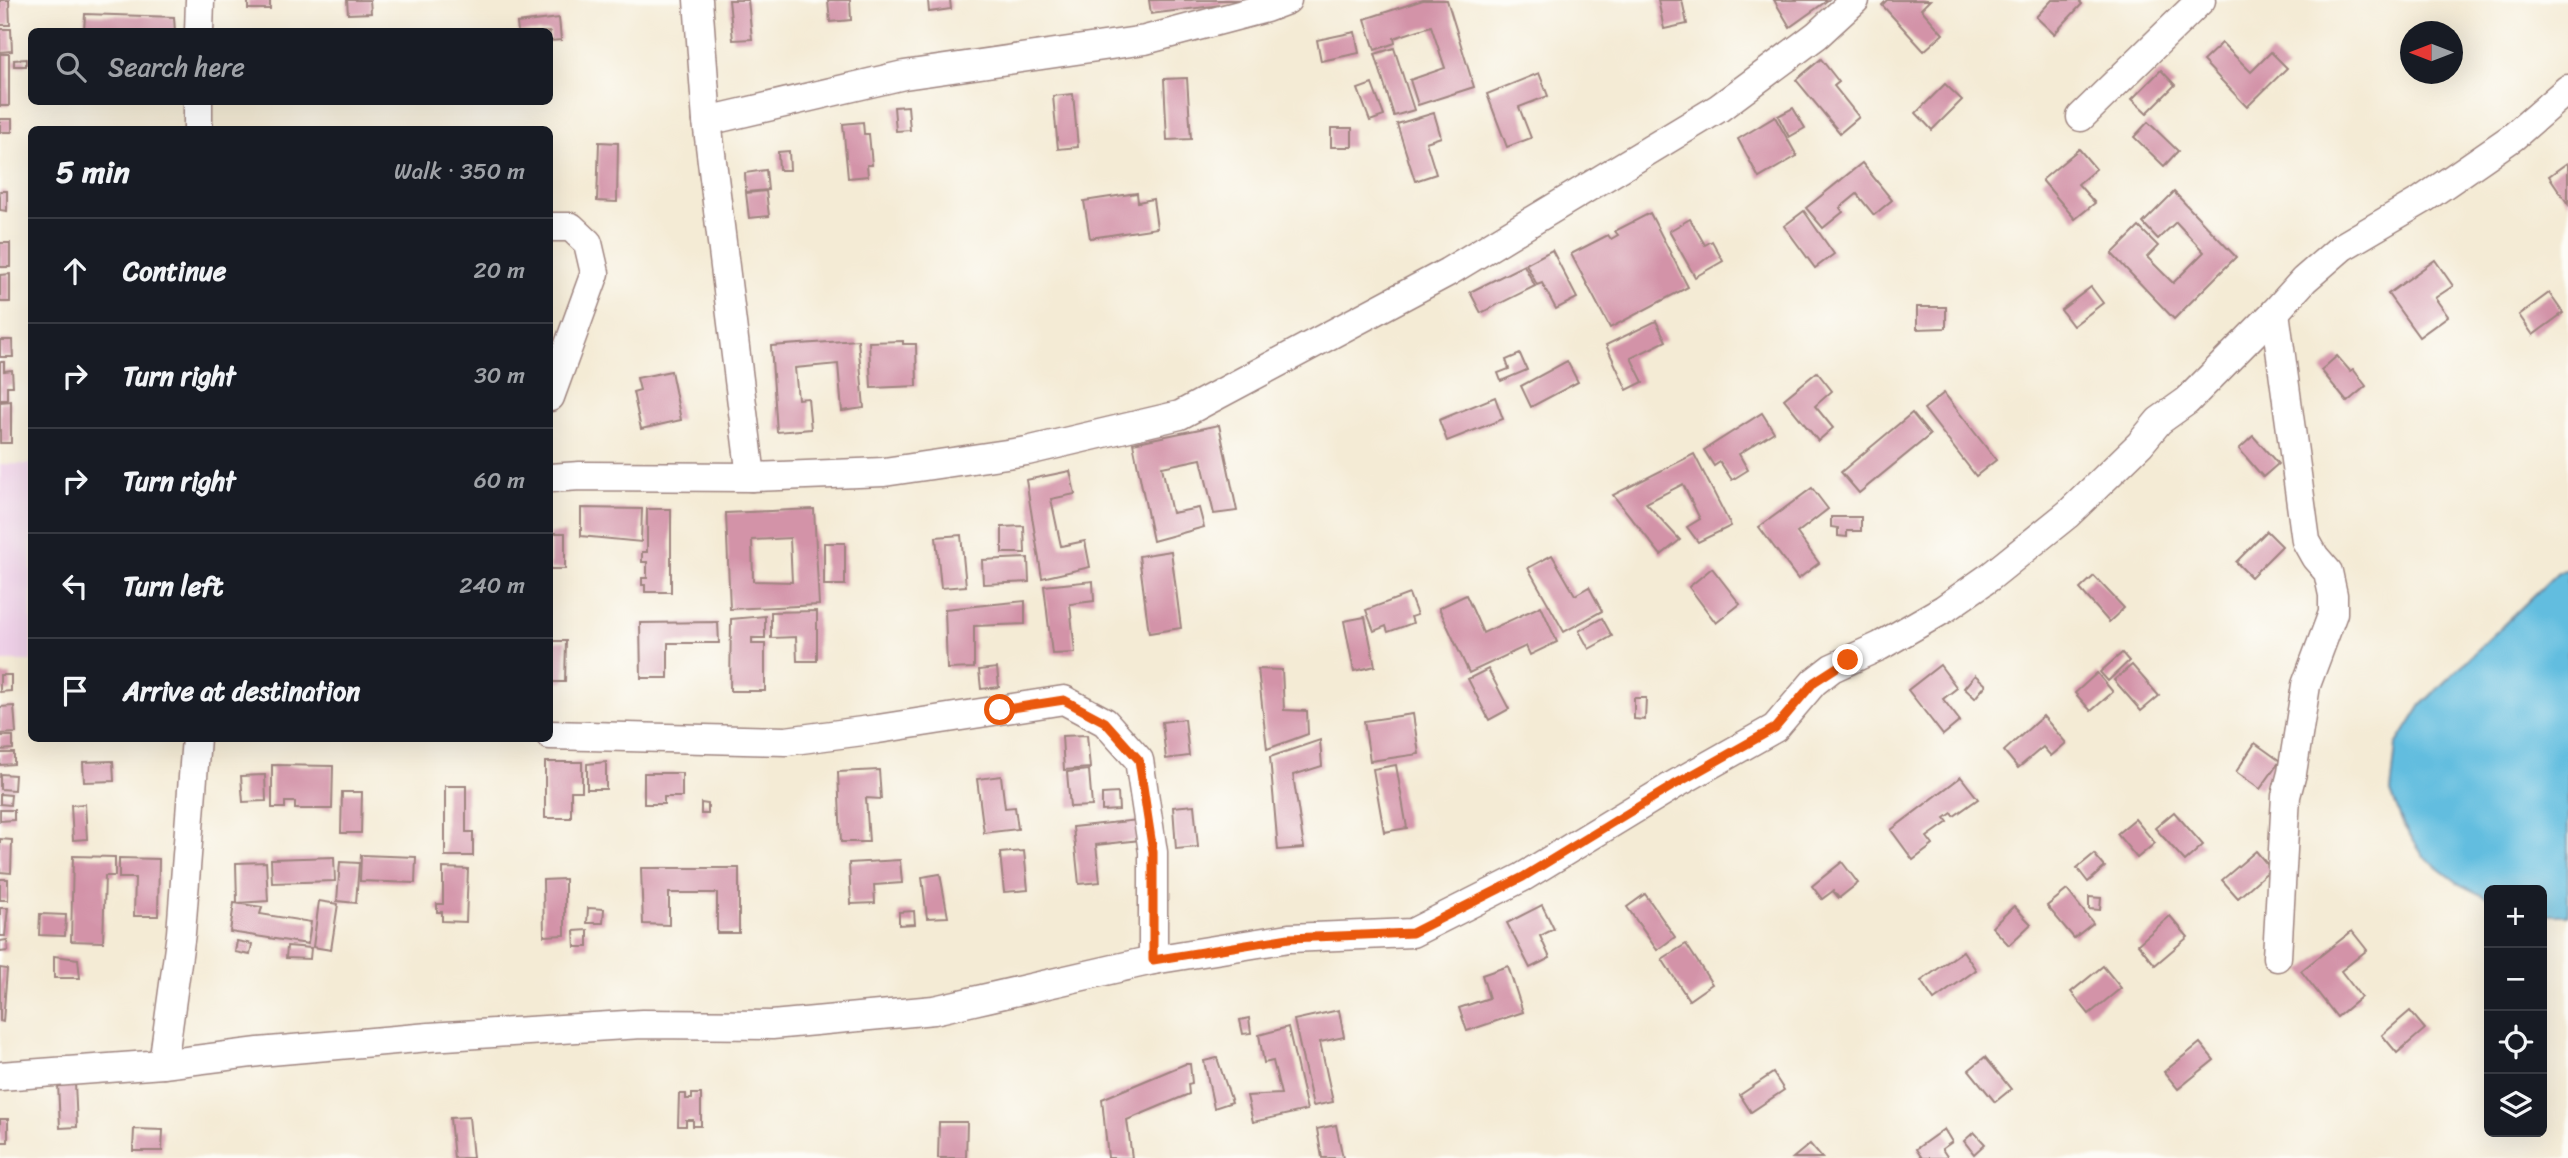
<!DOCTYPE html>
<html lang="en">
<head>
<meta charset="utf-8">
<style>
	body { margin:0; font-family:Sriracha,sans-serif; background:#20242c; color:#f1f3f6 }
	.controls { position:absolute; right:21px; bottom:21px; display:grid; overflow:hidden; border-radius:10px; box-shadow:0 7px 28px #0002 }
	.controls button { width:63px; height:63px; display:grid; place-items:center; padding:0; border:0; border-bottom:2px solid #363941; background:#171b24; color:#f1f3f6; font:35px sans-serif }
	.compass { position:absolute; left:2400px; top:21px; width:63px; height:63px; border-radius:50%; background:#171b24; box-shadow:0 7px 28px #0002; rotate:270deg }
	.stop { position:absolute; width:21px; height:21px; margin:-16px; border:5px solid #ea580c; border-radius:50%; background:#fff }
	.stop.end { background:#ea580c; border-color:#fff; box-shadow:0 2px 7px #0008 }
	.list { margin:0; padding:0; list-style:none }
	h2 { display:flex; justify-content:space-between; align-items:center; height:91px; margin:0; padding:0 28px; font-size:30px }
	h2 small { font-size:23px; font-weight:400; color:#9ea1a6 }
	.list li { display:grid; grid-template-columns:46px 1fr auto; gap:21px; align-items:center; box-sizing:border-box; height:105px; padding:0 28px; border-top:2px solid #363941 }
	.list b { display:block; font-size:26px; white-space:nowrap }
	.list em { font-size:23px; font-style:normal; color:#9ea1a6 }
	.icon { flex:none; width:38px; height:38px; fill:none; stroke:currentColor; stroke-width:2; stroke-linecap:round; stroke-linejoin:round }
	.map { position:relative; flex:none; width:2568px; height:1158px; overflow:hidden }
	.search { position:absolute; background:#171b24; box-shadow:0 7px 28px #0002; left:28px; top:28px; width:525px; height:77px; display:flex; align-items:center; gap:18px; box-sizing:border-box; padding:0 24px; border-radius:10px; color:#9ea1a6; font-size:26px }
	.panel { position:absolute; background:#171b24; box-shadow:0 7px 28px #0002; left:28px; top:126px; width:525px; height:616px; border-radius:10px }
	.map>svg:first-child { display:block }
	.built { fill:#eed0e7 }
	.water { fill:#62bddf; stroke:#566e85; stroke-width:2 }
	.building { fill:#d393a8; fill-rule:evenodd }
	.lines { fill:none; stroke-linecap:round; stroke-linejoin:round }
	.minor-casing { stroke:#9f8580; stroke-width:31 }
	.minor { stroke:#fff; stroke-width:28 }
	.route { stroke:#ea580c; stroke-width:9 }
</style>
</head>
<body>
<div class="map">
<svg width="2568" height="1158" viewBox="0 0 2568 1158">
	<rect width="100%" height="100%" fill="#fdfcf7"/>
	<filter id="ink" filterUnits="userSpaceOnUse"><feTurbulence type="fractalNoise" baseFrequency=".0143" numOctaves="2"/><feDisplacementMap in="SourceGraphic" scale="14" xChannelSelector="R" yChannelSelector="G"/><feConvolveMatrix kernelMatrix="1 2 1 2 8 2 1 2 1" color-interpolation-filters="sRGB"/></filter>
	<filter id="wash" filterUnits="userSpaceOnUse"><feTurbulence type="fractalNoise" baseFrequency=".00686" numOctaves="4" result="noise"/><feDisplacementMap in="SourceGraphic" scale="28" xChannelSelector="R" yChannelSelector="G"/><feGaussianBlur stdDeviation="1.57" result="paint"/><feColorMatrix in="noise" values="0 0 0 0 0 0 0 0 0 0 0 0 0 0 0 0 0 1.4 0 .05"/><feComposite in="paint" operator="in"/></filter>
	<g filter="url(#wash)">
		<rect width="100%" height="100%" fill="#f4ebd5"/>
		<rect class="built" x="0" y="464" width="31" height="197"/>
		<path class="water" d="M2568,569V915H2545L2542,914V890H2489V899L2461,885L2424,857L2404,826L2391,792L2396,745L2421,705L2558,572Z"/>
		<g id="blocks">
			<g class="building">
				<path d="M0,0H9L10,25H0Z"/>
				<rect x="248" y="0" width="22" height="9"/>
				<path d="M347,0H370L371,13L348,14Z"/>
				<path d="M729,0H748L752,39L733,40Z"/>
				<path d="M828,0H850L851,20L830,22Z"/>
				<path d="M928,0H950L951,9L929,12Z"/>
				<path d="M1149,0H1243L1244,2L1151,14Z"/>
				<path d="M1423,0H1447L1474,87L1418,105L1410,80L1445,68L1431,26L1394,38L1395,43L1375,50L1365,19Z"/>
				<path d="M1658,0H1682L1687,24L1664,29Z"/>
				<path d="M1774,0H1828L1790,27Z"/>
				<path d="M1887,0H1930L1921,9L1943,34L1924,51L1882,5Z"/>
				<path d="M2052,0H2078L2082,4L2054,34L2036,17Z"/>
				<path d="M85,14L174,17L175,32H84Z"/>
				<path d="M559,18L561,40L550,41V32H518L517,23Z"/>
				<path d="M0,29H11L12,51L0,52Z"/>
				<path d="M1355,32L1359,53L1321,61L1317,40Z"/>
				<path d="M2222,43L2251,72L2271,52L2287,68L2247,107L2203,61Z"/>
				<path d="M1394,48L1414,110L1394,116L1375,54Z"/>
				<rect x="0" y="54" width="9" height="52"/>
				<path d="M26,59V66H14V60Z"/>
				<path d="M1821,59L1839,82L1834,86L1859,117L1840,133L1796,80Z"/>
				<path d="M2161,70L2175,85L2147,113L2132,99Z"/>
				<path d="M1539,73L1548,96L1519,107L1531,138L1507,147L1487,94Z"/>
				<path d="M1187,78L1191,139L1167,140L1164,79Z"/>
				<path d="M1372,84L1384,116L1370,121L1358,89Z"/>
				<path d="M1945,84L1962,100L1932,130L1916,113Z"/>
				<path d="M1073,94L1078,147L1058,149L1053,96Z"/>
				<path d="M908,106L910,130L896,131L894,107Z"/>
				<path d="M1793,108L1805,128L1789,137L1778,116Z"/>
				<path d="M1434,113L1441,137L1426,142L1436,174L1415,181L1397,124Z"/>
				<path d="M1775,117L1797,156L1759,178L1738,139Z"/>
				<rect x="0" y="119" width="12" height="13"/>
				<path d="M863,122L864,134H869L872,165H867L868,176L848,178L843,124Z"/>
				<path d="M2148,122L2178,151L2164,166L2134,137Z"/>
				<rect x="1331" y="128" width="21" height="19"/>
				<path d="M599,142L618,143L617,202L597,201Z"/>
				<path d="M2079,149L2096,169L2078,184L2095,203L2075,219L2042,180Z"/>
				<path d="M789,151L790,170H779L778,152Z"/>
				<path d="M1862,163L1892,200L1874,215L1857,194L1840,208L1843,212L1823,228L1806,208Z"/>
				<path d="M2567,163L2568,165V204L2549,176Z"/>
				<path d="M766,170L768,190L746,192L745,173Z"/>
				<path d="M0,191H7V211L0,210Z"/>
				<path d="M766,191L769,216L749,218L746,193Z"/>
				<path d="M2174,192L2236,257L2174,319L2112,254L2139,227L2158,246L2147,257L2173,283L2204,252L2176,222L2158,239L2143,223Z"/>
				<path d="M1137,193L1138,202L1153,199L1157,228L1090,238L1084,201Z"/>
				<path d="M1804,211L1834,254L1815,268L1784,226Z"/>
				<path d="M1650,213L1688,287L1610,328L1571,254L1608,235L1611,239L1618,235L1615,231Z"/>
				<path d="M1690,219L1705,245L1712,241L1723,261L1695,277L1669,231Z"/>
				<rect x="0" y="243" width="10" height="24"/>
				<path d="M1552,250L1577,298L1556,309L1542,283L1537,285L1526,264Z"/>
				<path d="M2435,260L2453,286L2435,298L2448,316L2419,337L2388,294Z"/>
				<path d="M1524,265L1535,286L1481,313L1470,292Z"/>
				<path d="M10,274V302H0V275Z"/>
				<path d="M2091,287L2103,303L2073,326L2061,310Z"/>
				<path d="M2549,293L2563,313L2533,335L2519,315Z"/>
				<path d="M1917,307H1946V328L1917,329Z"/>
				<path d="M1656,321L1666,341L1631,358L1643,382L1627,390L1606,345Z"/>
				<path d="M0,340H12L13,357H0Z"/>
				<path d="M858,340L864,408L842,411L838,364L795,368L798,399L808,398L811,429L777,432L771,346Z"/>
				<path d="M903,341V344H916L917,386L871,388L869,342Z"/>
				<path d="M1520,354L1527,370L1501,381L1498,373L1509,369L1506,360Z"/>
				<path d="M2337,356L2350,371L2353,369L2366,386L2347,402L2321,370Z"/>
				<path d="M1567,361L1578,382L1531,407L1521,386Z"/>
				<path d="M0,362H4V371L12,370L13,386H7V400H0Z"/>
				<path d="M671,371L681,420L641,429L633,392L640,390L637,378Z"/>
				<path d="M1817,372L1832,391L1815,406L1833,428L1818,441L1784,399Z"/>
				<path d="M1944,393L1996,460L1976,476L1924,409Z"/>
				<path d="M1495,397L1503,419L1447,441L1439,420Z"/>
				<path d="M11,401V443H0V402Z"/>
				<path d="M1762,413L1774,432L1739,454L1748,470L1732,480L1720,462L1714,466L1704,450Z"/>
				<path d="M1912,413L1930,435L1859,493L1841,472Z"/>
				<path d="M1219,425L1237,511L1214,514L1201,459L1162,467L1172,513L1199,508L1204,527L1153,541L1133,443Z"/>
				<path d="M2253,436L2278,464L2263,477L2239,449Z"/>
				<path d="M1694,454L1731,526L1698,542L1687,527L1700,519L1683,484L1646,503L1680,540L1661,555L1613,495Z"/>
				<path d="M1070,471L1075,494L1051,499L1061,546L1085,541L1090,567L1042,578L1026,480Z"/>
				<path d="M1812,488L1828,509L1797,533L1819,563L1798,579L1759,527Z"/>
				<path d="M581,508L642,509L641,542L581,536Z"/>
				<path d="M647,509H671V592H645V585H642V578H647V562H642V552H647Z"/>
				<path d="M814,509L819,605L730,609L726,513ZM790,538L792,582L753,581L752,540Z"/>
				<path d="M1831,517H1861V531H1847V537L1838,536V528L1831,527Z"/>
				<path d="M1024,526L1025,553H1002V527Z"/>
				<path d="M2267,531L2282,546L2251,577L2236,562Z"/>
				<rect x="550" y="533" width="15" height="36"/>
				<path d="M961,535L966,586L941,588L936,537Z"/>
				<rect x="824" y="543" width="21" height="42"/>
				<path d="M1171,551L1181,628L1149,633L1139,556Z"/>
				<path d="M1552,555L1575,595L1589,587L1602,611L1564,632L1528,568Z"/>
				<path d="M1028,558L1029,582L983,584L982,560Z"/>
				<path d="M1712,568L1740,604L1716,623L1689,587Z"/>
				<path d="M2094,576L2124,608L2109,622L2080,589Z"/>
				<path d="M1093,581L1094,601L1070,604L1075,653L1052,654L1044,586Z"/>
				<path d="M1409,594L1417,615L1411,617L1413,623L1388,632L1386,626L1374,631L1366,610Z"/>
				<path d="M1466,595L1483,633L1541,606L1557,642L1530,655L1526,646L1469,673L1439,608Z"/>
				<path d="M1025,601V624L974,626V668L947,669L945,609Z"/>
				<path d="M817,611V661H797L796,637L771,638V612Z"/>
				<path d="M765,616V638H752V644H765V691H730L731,619Z"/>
				<path d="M1365,617L1375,666L1354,671L1344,621Z"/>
				<path d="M1602,618L1612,636L1589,649L1579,631Z"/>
				<path d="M718,622L719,643H668V678H641L640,623Z"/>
				<path d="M550,641H566L565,682H550Z"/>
				<path d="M2122,653L2129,661L2108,681L2100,672Z"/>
				<path d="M1940,665L1957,688L1943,699L1960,721L1943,735L1908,690Z"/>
				<path d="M2132,665L2159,696L2141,711L2114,680Z"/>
				<path d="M997,668L999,687L981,689L979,670Z"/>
				<path d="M1258,669L1282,670L1284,710L1307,711L1308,734L1267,749Z"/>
				<path d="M1488,669L1509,709L1489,720L1468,679Z"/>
				<path d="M2097,673L2113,692L2091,711L2075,693Z"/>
				<path d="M0,675H11V691L0,692Z"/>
				<path d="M1975,675L1986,685L1975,698L1964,688Z"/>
				<path d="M1634,698H1646L1645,720L1634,719Z"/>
				<path d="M14,706L16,733L0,734V707Z"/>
				<path d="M1413,714L1419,754L1370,761L1364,721Z"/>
				<path d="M2043,716L2066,743L2051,756L2043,747L2018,768L2004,751Z"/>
				<path d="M1185,719L1189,756L1166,759L1162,722Z"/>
				<path d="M1087,735L1090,768L1064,770L1062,736Z"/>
				<path d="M0,736H13V749L0,750Z"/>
				<path d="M1320,740L1322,766L1293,775L1304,848L1278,850L1270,757Z"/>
				<path d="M2255,743L2280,761L2260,789L2236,772Z"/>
				<path d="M0,753H14V764L0,765Z"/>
				<path d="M113,761L114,781L84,782L83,762Z"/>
				<path d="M545,762H582V791H571V818H545Z"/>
				<path d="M606,762V789H587V764Z"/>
				<path d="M272,765L333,766L332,809H295V802H285V808H272Z"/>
				<path d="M1396,765L1407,828L1384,832L1373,769Z"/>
				<path d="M879,770L881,799L866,798L869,842H841L838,772Z"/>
				<path d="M1089,770L1092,806L1070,807L1067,772Z"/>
				<path d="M644,773H682V797H664V804H644Z"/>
				<path d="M0,774L15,775L14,790L0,789Z"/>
				<path d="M265,775L266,801L243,802L241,776Z"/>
				<path d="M1001,776L1005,808L1015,807L1018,829L984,833L977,779Z"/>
				<path d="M1961,777L1978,799L1954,816L1952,813L1945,818L1948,822L1927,837L1933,845L1913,860L1891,830Z"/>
				<path d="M445,786H466V832H473V856H445Z"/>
				<path d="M342,792H362L361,833H341Z"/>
				<path d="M1118,793L1119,810L1102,811V794Z"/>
				<path d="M0,794L11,795L10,805L0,804Z"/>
				<path d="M701,803L708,804V814H701Z"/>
				<path d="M85,804L87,839L73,840L71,805Z"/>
				<path d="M1194,805L1198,847L1176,849L1173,807Z"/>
				<path d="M0,810H14V820L0,821Z"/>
				<path d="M2174,812L2203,845L2185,861L2155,828Z"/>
				<path d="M2135,819L2155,843L2137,858L2117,834Z"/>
				<path d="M1138,820L1140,840L1096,845L1100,882L1079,884L1073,827Z"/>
				<path d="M0,839L12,840L11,873L0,872Z"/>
				<path d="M1024,851L1028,890L1004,892L1000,853Z"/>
				<path d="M2256,851L2271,869L2238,898L2222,880Z"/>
				<path d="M2094,854L2105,867L2088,882L2077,868Z"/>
				<path d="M361,855L416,857L415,883L360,881Z"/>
				<path d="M73,856L115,857V876H105L103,942L71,941Z"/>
				<path d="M334,857L335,881L272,883L271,859Z"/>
				<path d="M119,858L159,859L158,916H134L135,878H119Z"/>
				<path d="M900,860L902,883L874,885L875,903L851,904L849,863Z"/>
				<path d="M266,862L268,901L237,903L236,863Z"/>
				<path d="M340,862L359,863L356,903L337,901Z"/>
				<path d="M1842,862L1858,883L1839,898L1833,891L1822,899L1812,886Z"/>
				<path d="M443,868L468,869L466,922L442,921V912H437V904H443Z"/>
				<path d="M641,868H739V933H717V893H669V925L643,924Z"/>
				<path d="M940,874L948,917L927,918L922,877Z"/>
				<rect x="0" y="879" width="8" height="21"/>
				<path d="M565,879V935L544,936L543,880Z"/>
				<path d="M2067,890L2093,923L2074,938L2047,906Z"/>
				<path d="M1645,894L1675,937L1657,950L1627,907Z"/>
				<path d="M2089,897L2101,898L2100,910L2089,909Z"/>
				<path d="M319,901L338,904L331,950L313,947Z"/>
				<path d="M234,903L262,907L260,914L311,922L308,944L230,932Z"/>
				<path d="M1542,905L1554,929L1540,936L1550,958L1530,968L1507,923Z"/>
				<path d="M2014,906L2031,924L2009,945L1992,927Z"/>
				<path d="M0,908H8L5,936H0Z"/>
				<path d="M588,908L604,909L603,923H587Z"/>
				<path d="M914,911L915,924L899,925V912Z"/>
				<path d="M40,914L66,915L65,936L39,935Z"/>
				<path d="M2170,916L2188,937L2155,965L2138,944Z"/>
				<path d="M588,930V947H575L574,931Z"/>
				<path d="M2352,931L2367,950L2341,971L2361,997L2337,1017L2301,971Z"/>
				<path d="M7,940L8,951L0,952V941Z"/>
				<path d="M237,941L252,944L250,955L235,952Z"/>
				<path d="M1686,944L1712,984L1689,1000L1662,959Z"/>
				<path d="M287,946L311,948L310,959L286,958Z"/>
				<path d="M1963,951L1976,970L1934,1000L1921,981Z"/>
				<path d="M54,956L78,959L80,978H54Z"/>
				<path d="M1508,966L1523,1012L1467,1031L1459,1008L1489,998L1482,975Z"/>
				<path d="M2103,966L2121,988L2089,1014L2071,992Z"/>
				<path d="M0,968L7,969L3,1022L0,1021Z"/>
				<path d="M1339,1010L1344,1037L1320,1042L1333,1102L1313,1106L1294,1020Z"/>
				<path d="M2410,1011L2425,1029L2397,1053L2382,1035Z"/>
				<path d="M1249,1018L1251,1033L1243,1034L1240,1020Z"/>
				<path d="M1288,1027L1307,1110L1253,1122L1247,1096L1281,1094L1273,1061L1264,1063L1259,1035Z"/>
				<path d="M2200,1043L2214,1060L2178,1089L2164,1072Z"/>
				<path d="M1985,1057L2011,1089L1995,1102L1969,1070Z"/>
				<path d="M1217,1058L1232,1102L1214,1108L1204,1061Z"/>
				<path d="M1185,1064H1190L1192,1083L1188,1084L1189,1094L1127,1120L1132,1158H1108L1102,1099Z"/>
				<path d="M1773,1073L1784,1090L1751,1112L1740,1095Z"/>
				<path d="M58,1083H75L77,1127L60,1128Z"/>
				<path d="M679,1094H686V1099H692V1094H701V1126H693V1120H686V1126H678Z"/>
				<path d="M469,1117L473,1158H454L450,1118Z"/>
				<rect x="0" y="1119" width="8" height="23"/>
				<path d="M939,1122H967L966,1158H938Z"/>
				<path d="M1336,1125L1343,1158H1322L1317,1129Z"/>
				<path d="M134,1129L163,1130L162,1151H133Z"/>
				<path d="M1944,1129L1952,1142L1942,1149L1948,1158H1922L1916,1149Z"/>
				<path d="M1974,1132L1985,1144L1974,1154L1964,1141Z"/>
				<path d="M1810,1144L1822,1158H1793Z"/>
			</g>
		</g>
	</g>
	<g filter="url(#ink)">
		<use href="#blocks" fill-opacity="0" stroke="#9f8580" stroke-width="2"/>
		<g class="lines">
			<defs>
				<g id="minor">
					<path d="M698,0L707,121L751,477"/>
					<path d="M199,32L200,0"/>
					<path d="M2081,117L2201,0"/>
					<path d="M707,121L904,75L1145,40L1266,8L1287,0"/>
					<path d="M198,130V102"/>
					<path d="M550,227H571L588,243L595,273L550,397"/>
					<path d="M2275,312L2306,541L2315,557L2328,572L2333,595V613L2306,685L2292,773L2286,796L2277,957"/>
					<path d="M550,478L580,476L751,477L884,472L1027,451L1180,415L1448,272L1719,108L1817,35L1855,0"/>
					<path d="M550,735L786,741L878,729L1064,700L1105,722L1139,760L1153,852V960"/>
					<path d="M163,1064L181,933L196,738"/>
					<path d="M0,1076L163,1064L259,1052L429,1037L642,1024L772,1025L934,1010L1153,960L1289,938L1412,933L1523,877L1674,785L1775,728L1814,682L1832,668L1880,646L1944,609L1991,576L2068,514L2140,444L2159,421L2187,401L2275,312L2304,280L2342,247L2422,200L2513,137L2568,89"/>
				</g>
			</defs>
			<use href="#minor" class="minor-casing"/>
			<use href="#minor" class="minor"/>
		</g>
	</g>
	<g class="lines" filter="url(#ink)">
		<path class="route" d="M1000,710L1064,700L1105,722L1139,760L1153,852V960L1289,938L1412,933L1523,877L1674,785L1775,728L1814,682L1848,660"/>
	</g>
</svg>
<div class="controls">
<button>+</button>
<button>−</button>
<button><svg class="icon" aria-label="locate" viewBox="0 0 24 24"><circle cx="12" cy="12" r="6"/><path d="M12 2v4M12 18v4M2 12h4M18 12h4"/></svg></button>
<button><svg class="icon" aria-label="layers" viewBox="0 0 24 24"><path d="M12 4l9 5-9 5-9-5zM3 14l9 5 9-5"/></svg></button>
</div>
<svg class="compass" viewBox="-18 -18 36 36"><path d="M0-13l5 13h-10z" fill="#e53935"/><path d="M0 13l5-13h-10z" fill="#9ea1a6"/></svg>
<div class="stop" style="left:1000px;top:710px"></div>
<div class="stop end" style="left:1848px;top:660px"></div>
<div class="search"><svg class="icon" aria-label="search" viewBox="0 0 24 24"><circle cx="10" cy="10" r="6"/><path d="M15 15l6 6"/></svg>Search here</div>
<section class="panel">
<h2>5 min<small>Walk · 350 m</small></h2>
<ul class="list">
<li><svg class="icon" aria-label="ahead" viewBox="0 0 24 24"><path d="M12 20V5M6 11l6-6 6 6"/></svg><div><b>Continue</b></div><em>20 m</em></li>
<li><svg class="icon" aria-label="right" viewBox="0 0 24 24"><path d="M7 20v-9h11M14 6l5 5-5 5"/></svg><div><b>Turn right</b></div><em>30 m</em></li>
<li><svg class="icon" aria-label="right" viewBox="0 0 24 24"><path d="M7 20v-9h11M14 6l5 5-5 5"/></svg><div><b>Turn right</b></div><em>60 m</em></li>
<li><svg class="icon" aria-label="left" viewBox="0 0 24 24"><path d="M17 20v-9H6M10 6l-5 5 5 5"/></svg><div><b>Turn left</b></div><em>240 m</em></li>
<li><svg class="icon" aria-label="arrive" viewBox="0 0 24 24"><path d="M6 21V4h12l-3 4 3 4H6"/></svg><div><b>Arrive at destination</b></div></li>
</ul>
</section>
</div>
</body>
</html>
